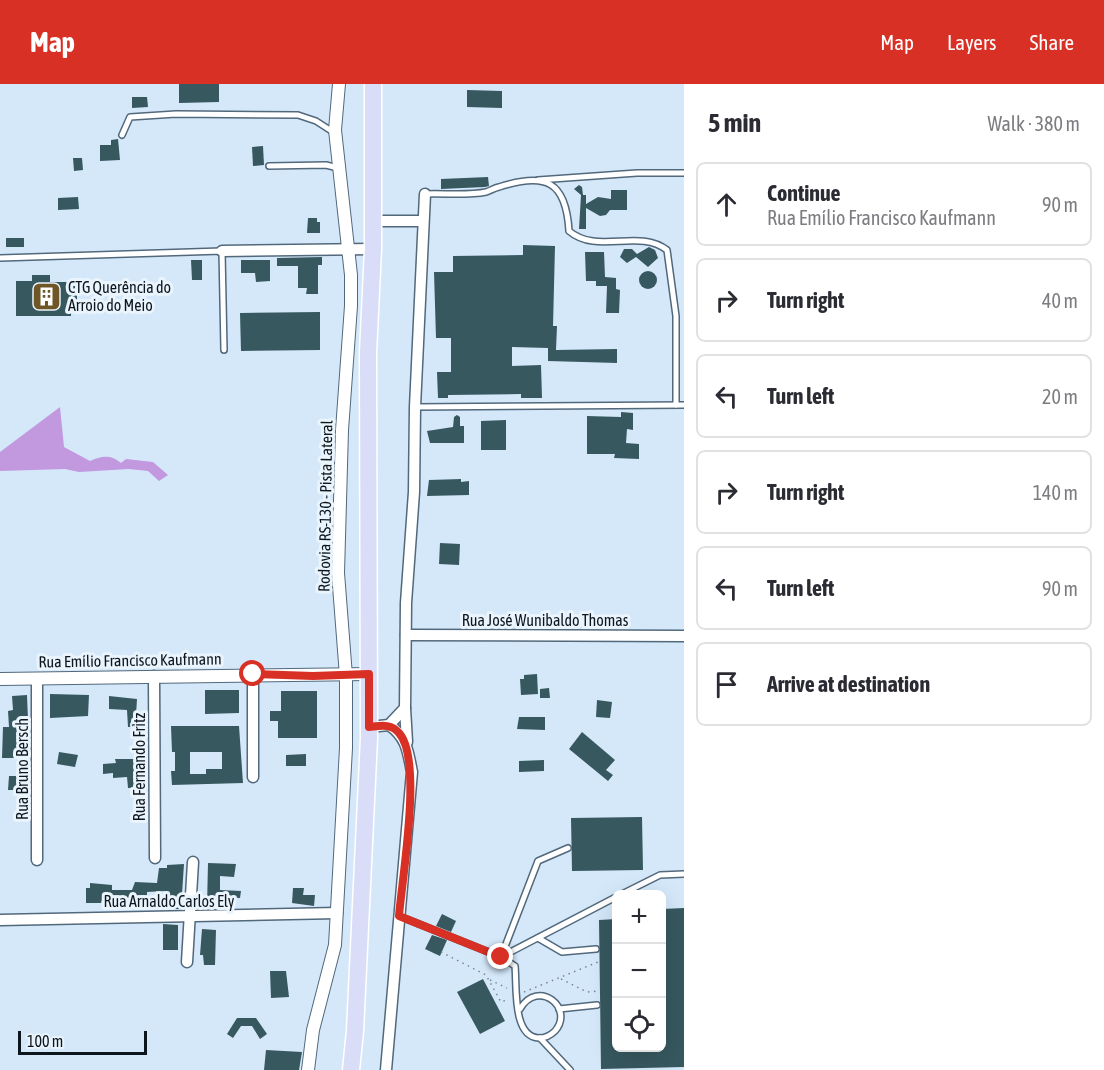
<!DOCTYPE html>
<html lang="en">
<head>
<meta charset="utf-8">
<style>
	body { margin:0; font-family:"Asap Condensed",sans-serif; background:#f2f2f3; color:#2b2b33 }
	.controls { position:absolute; right:18px; bottom:18px; display:grid; overflow:hidden; border-radius:9px; box-shadow:0 6px 24px #0002 }
	.controls button { width:54px; height:54px; display:grid; place-items:center; padding:0; border:0; border-bottom:2px solid #e1e1e2; background:#fff; color:#2b2b33; font:30px sans-serif }
	.scale { position:absolute; left:18px; bottom:15px; width:129px; box-sizing:border-box; padding-left:6px; border:3px solid #0d151d; border-top:0; font-size:16px; line-height:21px; white-space:nowrap; color:#0d151d; -webkit-text-stroke:4px #eaf4fd; paint-order:stroke }
	.stop { position:absolute; width:18px; height:18px; margin:-14px; border:4px solid #d93025; border-radius:50%; background:#fff }
	.stop.end { background:#d93025; border-color:#fff; box-shadow:0 2px 6px #0008 }
	.list { margin:0; padding:0; list-style:none }
	h2 { display:flex; justify-content:space-between; align-items:center; height:78px; margin:0; padding:0 24px; font-size:26px }
	h2 small { font-size:20px; font-weight:400; color:#7c7c81 }
	.list li { display:grid; grid-template-columns:39px 1fr auto; gap:18px; align-items:center; box-sizing:border-box; height:84px; margin:0 12px 12px; padding:0 12px; border:2px solid #e1e1e2; border-radius:9px }
	.list b { display:block; font-size:22px; white-space:nowrap }
	.list p { margin:0; font-size:20px; white-space:nowrap; color:#7c7c81 }
	.list em { font-size:20px; font-style:normal; color:#7c7c81 }
	.icon { flex:none; width:33px; height:33px; fill:none; stroke:currentColor; stroke-width:2; stroke-linecap:round; stroke-linejoin:round }
	.map { position:relative; flex:none; width:684px; height:986px; overflow:hidden }
	header { display:flex; align-items:center; gap:36px; box-sizing:border-box; height:84px; padding:0 30px; background:#d93025; color:#fff }
	header strong { font-size:28px }
	nav { display:flex; gap:33px; margin-inline-start:auto; font-size:21px }
	main { display:flex }
	aside { flex:1; background:#fff }
	.map>svg:first-child { display:block }
	.forest { fill:#c298df }
	.building { fill:#37585f; fill-rule:evenodd }
	.lines { fill:none; stroke-linecap:round; stroke-linejoin:round }
	.service-casing { stroke:#52687b; stroke-width:8 }
	.minor-casing { stroke:#52687b; stroke-width:13 }
	.tertiary-casing { stroke:#52687b; stroke-width:14 }
	.primary-casing { stroke:#fff; stroke-width:19 }
	.path { stroke:#778593; stroke-width:1.5; stroke-dasharray:1.5 4.5; stroke-linecap:butt }
	.service { stroke:#fff; stroke-width:5 }
	.minor { stroke:#fff; stroke-width:10 }
	.tertiary { stroke:#fff; stroke-width:12 }
	.primary { stroke:#daddf7; stroke-width:16 }
	.route { stroke:#d93025; stroke-width:8 }
	.labels { text-anchor:middle; dominant-baseline:central; stroke-width:6; stroke-linejoin:round; paint-order:stroke }
	.poi-label { font-size:16px; fill:#0d151d; stroke:#eaf4fd; text-anchor:start }
	.street-label { font-size:16px; fill:#0d151d; stroke:#eaf4fd }
</style>
</head>
<body>
<header>
<strong>Map</strong>
<nav><a>Map</a><a>Layers</a><a>Share</a></nav>
</header>
<main>
<div class="map">
<svg width="684" height="986" viewBox="0 0 684 986">
	<rect width="100%" height="100%" fill="#d4e8fa"/>
	<path class="forest" d="M60,323L64,363L90,377C101,372 111,370 121,379L126,375L153,378L168,391L159,397L148,387L129,385L79,388L65,385L0,387V368Z"/>
	<g class="building">
		<path d="M179,0H219V18L179,19Z"/>
		<path d="M467,6L502,7V24L467,23Z"/>
		<path d="M132,13H147L148,23L132,24Z"/>
		<path d="M118,55L120,76L100,77V61H111V56Z"/>
		<path d="M263,62L264,81L253,82L252,63Z"/>
		<path d="M73,74H82L83,86L74,87Z"/>
		<path d="M488,93L489,102L485,103L441,105V95Z"/>
		<path d="M579,101L582,103L583,111H586V120L598,113L611,115V106H627V126H610L606,131L600,132L586,124V145H579L581,111L574,105Z"/>
		<path d="M78,113L79,125L58,126V114Z"/>
		<path d="M308,134H317V138H320V149H307Z"/>
		<rect x="6" y="154" width="18" height="9"/>
		<path d="M523,161L555,162L553,242H557L556,266L617,265V279L548,277V264L512,263V282L541,281L542,314H521V310L448,311V314H438L437,288H451V254H436L434,188H453V172L523,171Z"/>
		<path d="M649,163L655,166L658,174L648,183L636,173L627,179L620,173L624,165H632L637,170Z"/>
		<path d="M585,168H604L605,193L616,194V205L620,206L619,229H606L607,202H596V197H586Z"/>
		<path d="M322,173V181H318V210H306L307,204H298V182H277V174Z"/>
		<path d="M191,176H202V196H192Z"/>
		<path d="M241,176H270V197L256,198L255,189H241Z"/>
		<circle cx="648" cy="196" r="9"/>
		<path d="M32,191H50V198H71V202H77V222H71V232H16V197H32Z"/>
		<path d="M320,228V266L241,267L240,229Z"/>
		<path d="M621,328L633,329V346L627,345L626,359L639,360V375L614,374L615,370H587V332L621,333Z"/>
		<path d="M457,331L460,333V342H464V359H430L427,347L453,343L454,333Z"/>
		<path d="M506,336V366H481V337Z"/>
		<path d="M461,395V398L469,397V411L427,412L429,396Z"/>
		<path d="M440,459L460,460L459,481L439,480Z"/>
		<path d="M537,590L538,610L521,611L520,595H524V591Z"/>
		<path d="M549,604L550,614H540V605Z"/>
		<path d="M205,606H239V629L205,630Z"/>
		<path d="M281,607H317V654H278V637H270V627H281Z"/>
		<path d="M50,610L89,611L88,632L50,634Z"/>
		<path d="M27,611L28,636L24,660H28L27,674H2L3,643H9L8,627L13,626L12,612Z"/>
		<path d="M109,612L137,615L136,631H141L142,642L128,643L127,626L109,625Z"/>
		<path d="M597,616L612,618L610,634L596,633Z"/>
		<path d="M519,633H545V646L517,645Z"/>
		<path d="M171,642H239L243,699L172,701L171,687H175V668H172ZM190,668H222V685H206V690H190Z"/>
		<path d="M582,648L615,676L606,686L613,691L608,697L569,665Z"/>
		<path d="M59,668L78,671L75,683L57,680Z"/>
		<path d="M306,670V682H286V671Z"/>
		<path d="M115,675H142L143,704H128L127,693L113,694V689L103,690V680L116,679Z"/>
		<path d="M544,676V687L519,688V677Z"/>
		<path d="M9,692H25V706H8Z"/>
		<path d="M642,733L643,786L572,787L571,734Z"/>
		<path d="M208,779L236,780L234,793L220,792V806L241,807L240,814L219,813V823L207,822Z"/>
		<path d="M184,780L181,825H164L165,807L147,808V821H132V817L102,816L101,819H86V804H90V799L112,801V806H132L135,798L157,799L159,784H167V781Z"/>
		<path d="M293,804H304L303,811H315L314,822L292,819Z"/>
		<path d="M684,824V983L601,985L599,836L616,835V963H662V825Z"/>
		<path d="M442,830L456,837L451,848L436,842Z"/>
		<path d="M163,840L178,841V866H163Z"/>
		<path d="M202,845L216,846L215,881H204L203,871H200Z"/>
		<path d="M432,851L447,856L440,872L425,865Z"/>
		<path d="M270,887H286L289,913L271,914Z"/>
		<path d="M483,895L505,937L480,950L457,908Z"/>
		<path d="M237,934H256L267,950L260,955L252,942H241L233,954L227,950Z"/>
		<path d="M266,966L302,968L299,986H264Z"/>
	</g>
	<g class="lines">
		<defs>
			<g id="service">
				<path d="M122,51L130,33L176,30L298,31L316,37L333,48"/>
				<path d="M269,82L326,81L338,84"/>
				<path d="M538,96L637,89H684"/>
				<path d="M425,110C444,109 467,112 486,108C490,107 494,104 499,103C546,88 566,97 569,147C597,171 639,144 667,166L676,232V321"/>
				<path d="M0,174L222,167L224,266"/>
				<path d="M416,323L684,321"/>
				<path d="M622,810L660,791L684,790"/>
				<path d="M399,832L501,873L515,882C517,902 512,953 539,954C545,954 551,951 555,947C575,924 538,894 520,925"/>
				<path d="M538,854L562,868L596,865"/>
				<path d="M501,873L538,777L568,764"/>
				<path d="M501,873L616,813"/>
				<path d="M559,925L597,921"/>
				<path d="M540,954L570,986"/>
			</g>
			<g id="minor">
				<path d="M374,137H423"/>
				<path d="M222,167L373,165"/>
				<path d="M406,551L684,552"/>
				<path d="M154,592L155,774"/>
				<path d="M405,624L407,658"/>
				<path d="M369,643L389,641L405,624L406,519L414,408L415,323L425,110"/>
				<path d="M253,693V590"/>
				<path d="M37,776V595"/>
				<path d="M0,836L337,829"/>
				<path d="M187,878L193,778"/>
				<path d="M386,986L412,688C408,668 407,653 389,641"/>
			</g>
			<g id="tertiary">
				<path d="M0,595L369,590"/>
				<path d="M308,986L313,946L335,861L346,664V592L338,489L342,346L351,222V191L335,46L339,0"/>
			</g>
			<path id="primary" d="M351,986L355,947L369,654L368,269L373,165V0"/>
		</defs>
		<use href="#service" class="service-casing"/>
		<use href="#minor" class="minor-casing"/>
		<use href="#tertiary" class="tertiary-casing"/>
		<use href="#primary" class="primary-casing"/>
		<g class="path">
			<path d="M441,868L486,891L501,918L509,915"/>
			<path d="M561,895L587,908L599,907"/>
			<path d="M490,896L507,904"/>
			<path d="M524,908L598,878"/>
		</g>
		<use href="#service" class="service"/>
		<use href="#minor" class="minor"/>
		<use href="#tertiary" class="tertiary"/>
		<use href="#primary" class="primary"/>
	</g>
	<g class="lines">
		<path class="route" d="M253,590L313,592L369,590V643C380,642 391,639 399,649C423,675 402,794 399,832L501,873"/>
	</g>
	<defs>
		<symbol id="building-square" viewBox="-11 -11 22 22"><rect x="-9" y="-9" width="18" height="18" rx="4" fill="#6f5627" stroke="#eaf4fd"/><path d="M-4-6H4V6H1V3H-1V6H-4ZM-2.5-4.3h1.7v1.8h-1.7ZM.8-4.3h1.7v1.8H.8ZM-2.5-1h1.7V.8h-1.7ZM.8-1h1.7V.8H.8Z" fill="#fff"/></symbol>
	</defs>
	<g fill-rule="evenodd">
		<use href="#building-square" x="30" y="196" width="33" height="33"/>
	</g>
	<g class="labels">
		<g class="poi-label">
			<text x="68" y="203">CTG Querência do<tspan x="68" dy="18">Arroio do Meio</tspan></text>
		</g>
		<g class="street-label">
			<text transform="translate(325 422) rotate(-89)">Rodovia RS-130 - Pista Lateral</text>
			<text x="545" y="536">Rua José Wunibaldo Thomas</text>
			<text transform="translate(130 576) rotate(-1)">Rua Emílio Francisco Kaufmann</text>
			<text transform="translate(139 683) rotate(-90)">Rua Fernando Fritz</text>
			<text transform="translate(22 685) rotate(-90)">Rua Bruno Bersch</text>
			<text x="169" y="817">Rua Arnaldo Carlos Ely</text>
		</g>
	</g>
</svg>
<div class="controls">
<button>+</button>
<button>−</button>
<button><svg class="icon" aria-label="locate" viewBox="0 0 24 24"><circle cx="12" cy="12" r="6"/><path d="M12 2v4M12 18v4M2 12h4M18 12h4"/></svg></button>
</div>
<div class="scale">100 m</div>
<div class="stop" style="left:253px;top:590px"></div>
<div class="stop end" style="left:501px;top:873px"></div>
</div>
<aside>
<h2>5 min<small>Walk · 380 m</small></h2>
<ul class="list">
<li><svg class="icon" aria-label="ahead" viewBox="0 0 24 24"><path d="M12 20V5M6 11l6-6 6 6"/></svg><div><b>Continue</b><p>Rua Emílio Francisco Kaufmann</p></div><em>90 m</em></li>
<li><svg class="icon" aria-label="right" viewBox="0 0 24 24"><path d="M7 20v-9h11M14 6l5 5-5 5"/></svg><div><b>Turn right</b></div><em>40 m</em></li>
<li><svg class="icon" aria-label="left" viewBox="0 0 24 24"><path d="M17 20v-9H6M10 6l-5 5 5 5"/></svg><div><b>Turn left</b></div><em>20 m</em></li>
<li><svg class="icon" aria-label="right" viewBox="0 0 24 24"><path d="M7 20v-9h11M14 6l5 5-5 5"/></svg><div><b>Turn right</b></div><em>140 m</em></li>
<li><svg class="icon" aria-label="left" viewBox="0 0 24 24"><path d="M17 20v-9H6M10 6l-5 5 5 5"/></svg><div><b>Turn left</b></div><em>90 m</em></li>
<li><svg class="icon" aria-label="arrive" viewBox="0 0 24 24"><path d="M6 21V4h12l-3 4 3 4H6"/></svg><div><b>Arrive at destination</b></div></li>
</ul>
</aside>
</main>
</body>
</html>
